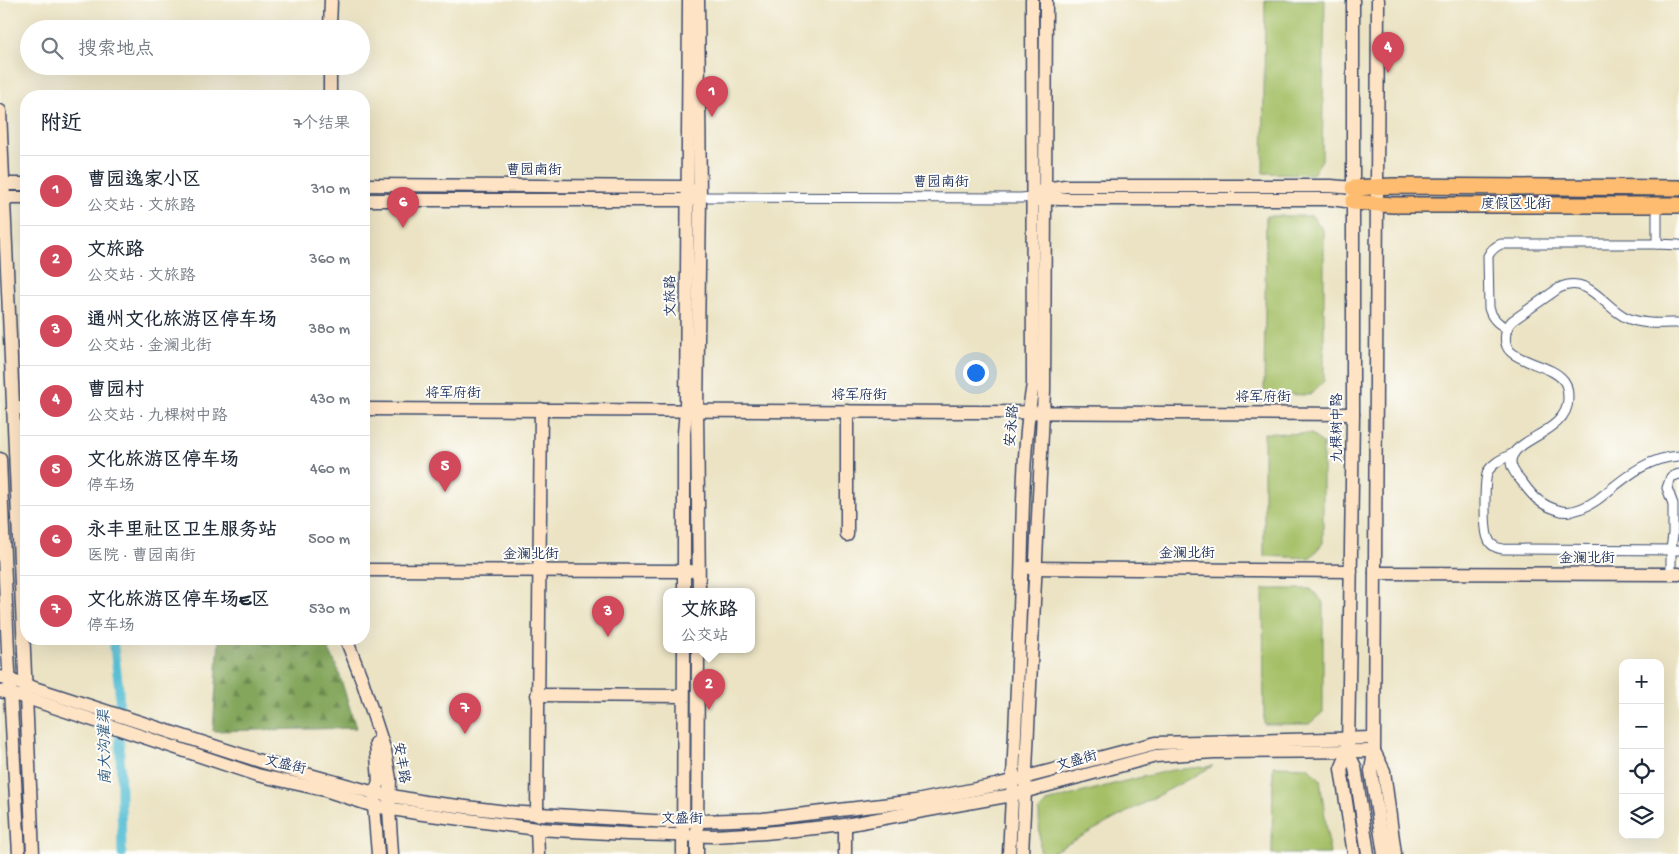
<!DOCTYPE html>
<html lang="zh">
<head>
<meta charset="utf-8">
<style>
	body { margin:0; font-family:"Gochi Hand","LXGW WenKai TC",sans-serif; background:#f6f6f7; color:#1f2937 }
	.controls { position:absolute; right:15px; bottom:15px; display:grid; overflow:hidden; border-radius:10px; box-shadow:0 5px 20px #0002 }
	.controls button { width:45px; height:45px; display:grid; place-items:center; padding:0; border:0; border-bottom:1px solid #e0e1e3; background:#fff; color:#1f2937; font:25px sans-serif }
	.you { position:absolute; left:975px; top:372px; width:18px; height:18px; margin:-12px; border:4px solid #fff; border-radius:50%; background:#1a73e8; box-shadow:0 0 0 8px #1a73e833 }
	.badge { display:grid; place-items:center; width:32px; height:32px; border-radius:50%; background:#d1495b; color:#fff; font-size:16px; font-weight:700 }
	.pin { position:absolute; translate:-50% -41px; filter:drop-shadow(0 1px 2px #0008) }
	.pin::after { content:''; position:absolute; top:26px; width:18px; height:15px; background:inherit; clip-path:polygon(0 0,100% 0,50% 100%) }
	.popup { position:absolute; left:663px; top:588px; width:92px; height:65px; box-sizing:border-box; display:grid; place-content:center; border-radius:10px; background:#fff; filter:drop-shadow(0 1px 4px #0005); font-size:16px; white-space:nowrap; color:#747a83 }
	.popup b { font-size:19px; color:#1f2937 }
	.popup::after { content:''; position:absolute; left:50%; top:100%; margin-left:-10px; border:10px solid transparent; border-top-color:#fff }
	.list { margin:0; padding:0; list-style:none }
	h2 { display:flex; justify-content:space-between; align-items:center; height:65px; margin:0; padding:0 20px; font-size:21px }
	h2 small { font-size:16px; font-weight:400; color:#747a83 }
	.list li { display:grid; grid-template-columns:32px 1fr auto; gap:15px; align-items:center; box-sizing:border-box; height:70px; padding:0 20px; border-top:1px solid #e0e1e3 }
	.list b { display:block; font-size:19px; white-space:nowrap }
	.list p { margin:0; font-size:16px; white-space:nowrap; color:#747a83 }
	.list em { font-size:16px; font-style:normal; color:#747a83 }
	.icon { flex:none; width:28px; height:28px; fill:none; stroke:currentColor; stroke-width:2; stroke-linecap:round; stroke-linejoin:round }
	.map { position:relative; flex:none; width:1679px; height:854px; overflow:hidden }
	.search { position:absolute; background:#fff; box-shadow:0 5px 20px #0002; left:20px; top:20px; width:350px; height:55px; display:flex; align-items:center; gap:12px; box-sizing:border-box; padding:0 18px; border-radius:28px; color:#747a83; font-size:19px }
	.panel { position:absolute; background:#fff; box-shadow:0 5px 20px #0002; left:20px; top:90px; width:350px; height:555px; border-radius:20px }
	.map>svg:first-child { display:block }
	.forest { fill:url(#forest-firs); stroke:#4f6a5c }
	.green { fill:#a4bf66; stroke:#607762 }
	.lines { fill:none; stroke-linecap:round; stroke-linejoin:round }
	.canal { stroke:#58bfd5; stroke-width:9 }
	.street-casing { stroke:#3a4a6d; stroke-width:11 }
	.secondary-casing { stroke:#3a4a6d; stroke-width:15 }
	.primary-casing { stroke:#3a4a6d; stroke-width:18 }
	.street { stroke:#fff; stroke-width:9 }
	.secondary { stroke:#fee4c5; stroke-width:12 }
	.primary { stroke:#fdbc6f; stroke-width:15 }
	.labels { text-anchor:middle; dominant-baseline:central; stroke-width:4; stroke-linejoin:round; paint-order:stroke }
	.street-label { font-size:14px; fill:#1b2f5e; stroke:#fdfcf7 }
	.water-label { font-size:15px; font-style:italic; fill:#2d5a82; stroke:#fdfcf7 }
</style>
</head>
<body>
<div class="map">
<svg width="1679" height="854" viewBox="0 0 1679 854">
	<defs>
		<pattern id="forest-firs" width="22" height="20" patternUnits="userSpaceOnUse" patternTransform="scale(1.25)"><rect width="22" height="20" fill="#83a65b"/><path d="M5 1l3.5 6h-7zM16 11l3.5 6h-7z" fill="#6a884e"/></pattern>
	</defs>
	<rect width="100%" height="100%" fill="#fdfcf7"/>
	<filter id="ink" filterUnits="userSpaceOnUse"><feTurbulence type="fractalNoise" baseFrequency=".02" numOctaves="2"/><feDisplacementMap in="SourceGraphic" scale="10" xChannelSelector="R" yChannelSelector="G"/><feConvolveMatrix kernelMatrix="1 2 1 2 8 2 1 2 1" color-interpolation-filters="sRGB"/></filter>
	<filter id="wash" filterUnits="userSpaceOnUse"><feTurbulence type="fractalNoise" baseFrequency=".0096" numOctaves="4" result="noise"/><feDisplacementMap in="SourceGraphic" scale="20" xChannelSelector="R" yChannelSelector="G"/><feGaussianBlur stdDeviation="1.12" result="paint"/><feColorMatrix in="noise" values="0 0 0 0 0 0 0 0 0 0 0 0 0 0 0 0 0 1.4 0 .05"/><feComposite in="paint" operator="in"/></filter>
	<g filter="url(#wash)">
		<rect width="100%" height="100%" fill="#ebe3c3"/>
		<path class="forest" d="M219,639H325L326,644L337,667L356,728L213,731Z"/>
		<g class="green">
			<path d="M1265,0H1325L1322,160L1313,174L1263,173Z"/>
			<path d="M1266,216H1312L1324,231V381L1310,395L1264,394Z"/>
			<path d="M1264,433L1311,434L1323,444V543L1310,558L1264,556Z"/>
			<path d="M1263,589H1311L1323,602V712L1309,724H1264Z"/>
			<path d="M1213,766L1049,854H1040L1039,811L1047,802L1121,782L1172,770Z"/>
			<path d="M1273,766L1308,767L1320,779L1330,854H1272Z"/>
		</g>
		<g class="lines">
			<path class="canal" d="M113,639L119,689L122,854"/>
		</g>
	</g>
	<g filter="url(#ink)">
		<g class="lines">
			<defs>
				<g id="street">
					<path d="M700,197L1021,198L1032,197"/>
					<path d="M1657,205V244L1679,245"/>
					<path d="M1679,323C1662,323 1641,325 1625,317C1602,305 1588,274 1559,288L1512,321C1505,328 1502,344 1511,352C1524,364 1553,366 1564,381C1568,386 1568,393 1568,399C1568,436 1502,439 1512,467C1514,473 1519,478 1523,483C1533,497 1541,505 1558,510C1571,515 1585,508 1597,500C1623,480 1644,458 1679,456"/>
					<path d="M1507,329C1498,323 1492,319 1489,308L1488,256C1491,250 1494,247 1501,244H1657"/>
					<path d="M1514,453C1504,458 1494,462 1488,471C1484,479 1484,529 1488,538C1490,545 1496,548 1503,549L1679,550"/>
					<path d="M1671,574V550L1673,534V504L1667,488L1671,477L1679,474"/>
				</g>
				<g id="secondary">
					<path d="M698,0L700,197L697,411L699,591"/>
					<path d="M1353,0V414L1348,752L1355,767L1368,854"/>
					<path d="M1378,0L1374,751L1371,771L1384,854"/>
					<path d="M330,29L331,0"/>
					<path d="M330,96V66"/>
					<path d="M0,111L33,854"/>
					<path d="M0,184H26"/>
					<path d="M364,185L687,187L692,191"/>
					<path d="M1038,193L1045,189L1065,186H1331L1353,188"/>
					<path d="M0,198H26"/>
					<path d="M1038,198L1060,199H1331L1353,202"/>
					<path d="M364,200H687L694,199"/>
					<path d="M13,408H26"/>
					<path d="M364,409L1353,414"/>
					<path d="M847,411V535"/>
					<path d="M0,459L8,652L19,854"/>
					<path d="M1029,568L1351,571"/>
					<path d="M364,570L691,571"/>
					<path d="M1375,573L1679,574"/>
					<path d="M684,591V433L686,410L689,0"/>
					<path d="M346,639L362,680L385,751L390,779L389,809L392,854"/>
					<path d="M0,677L263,762L375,793L425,802L507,812L669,822L763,819L916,801L996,785L1156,743L1373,738"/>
					<path d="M0,691L27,698L257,775L325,790L374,806L423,814L537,829L627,834L714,836L765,833L845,825L1012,795L1156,756L1214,752L1374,751"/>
					<path d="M537,695L683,696"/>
					<path d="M376,743L379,781L375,793L374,806L378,854"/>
					<path d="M1374,751L1384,771L1395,854"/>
					<path d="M1348,752L1341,769L1354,854"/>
					<path d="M537,815L541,409"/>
					<path d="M845,825V854"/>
					<path d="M537,829L538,854"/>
					<path d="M683,854L684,649"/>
					<path d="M697,854L698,649"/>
					<path d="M1009,854C1014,763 1018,672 1021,581C1023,516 1022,449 1033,384L1032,0"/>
					<path d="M1022,854L1044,391L1046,0"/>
				</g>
				<g id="primary">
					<path d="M1353,188L1393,186L1679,188"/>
					<path d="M1353,202L1393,205H1679"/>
				</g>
			</defs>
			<use href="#street" class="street-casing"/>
			<use href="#secondary" class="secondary-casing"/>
			<use href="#primary" class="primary-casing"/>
			<use href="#street" class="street"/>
			<use href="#secondary" class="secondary"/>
			<use href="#primary" class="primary"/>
		</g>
	</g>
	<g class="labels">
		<g class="street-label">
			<text x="534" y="171">曹园南街</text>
			<text x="941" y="183">曹园南街</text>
			<text x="1516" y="205">度假区北街</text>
			<text transform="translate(672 296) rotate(-91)">文旅路</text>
			<text x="453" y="394">将军府街</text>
			<text x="859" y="396">将军府街</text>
			<text x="1263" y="398">将军府街</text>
			<text transform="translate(1013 426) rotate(-85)">安永路</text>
			<text transform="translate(1338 428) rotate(-90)">九棵树中路</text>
			<text x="1187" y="554">金澜北街</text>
			<text x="531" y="555">金澜北街</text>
			<text x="1587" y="559">金澜北街</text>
			<text transform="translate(1077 762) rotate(-16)">文盛街</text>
			<text transform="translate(400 763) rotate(81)">安丰路</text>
			<text transform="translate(285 766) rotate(13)">文盛街</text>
			<text transform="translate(682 820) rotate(1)">文盛街</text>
		</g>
		<g class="water-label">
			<text transform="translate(106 747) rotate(-91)">南大沟灌渠</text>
		</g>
	</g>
</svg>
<div class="controls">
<button>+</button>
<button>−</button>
<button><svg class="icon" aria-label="locate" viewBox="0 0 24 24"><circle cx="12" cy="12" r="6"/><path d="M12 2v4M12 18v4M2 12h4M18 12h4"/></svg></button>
<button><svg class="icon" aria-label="layers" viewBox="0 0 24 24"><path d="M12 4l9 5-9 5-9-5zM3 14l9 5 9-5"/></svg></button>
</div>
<div class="you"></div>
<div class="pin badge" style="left:712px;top:117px">1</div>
<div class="pin badge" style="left:709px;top:710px">2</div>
<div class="popup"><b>文旅路</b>公交站</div>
<div class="pin badge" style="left:608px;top:637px">3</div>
<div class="pin badge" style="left:1388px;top:73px">4</div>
<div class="pin badge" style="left:445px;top:492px">5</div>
<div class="pin badge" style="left:403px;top:228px">6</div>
<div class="pin badge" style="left:465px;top:734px">7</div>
<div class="search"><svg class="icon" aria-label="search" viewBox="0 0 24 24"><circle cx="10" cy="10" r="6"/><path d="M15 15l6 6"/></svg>搜索地点</div>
<section class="panel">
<h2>附近<small>7个结果</small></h2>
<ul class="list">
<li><span class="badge">1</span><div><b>曹园逸家小区</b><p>公交站 · 文旅路</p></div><em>310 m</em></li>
<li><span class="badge">2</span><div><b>文旅路</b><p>公交站 · 文旅路</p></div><em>360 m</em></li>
<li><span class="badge">3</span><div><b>通州文化旅游区停车场</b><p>公交站 · 金澜北街</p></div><em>380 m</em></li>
<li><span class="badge">4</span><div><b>曹园村</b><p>公交站 · 九棵树中路</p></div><em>430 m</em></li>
<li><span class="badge">5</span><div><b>文化旅游区停车场</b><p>停车场</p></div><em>460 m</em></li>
<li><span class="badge">6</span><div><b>永丰里社区卫生服务站</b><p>医院 · 曹园南街</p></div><em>500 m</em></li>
<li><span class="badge">7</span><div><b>文化旅游区停车场E区</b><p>停车场</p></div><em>530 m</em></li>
</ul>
</section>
</div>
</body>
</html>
